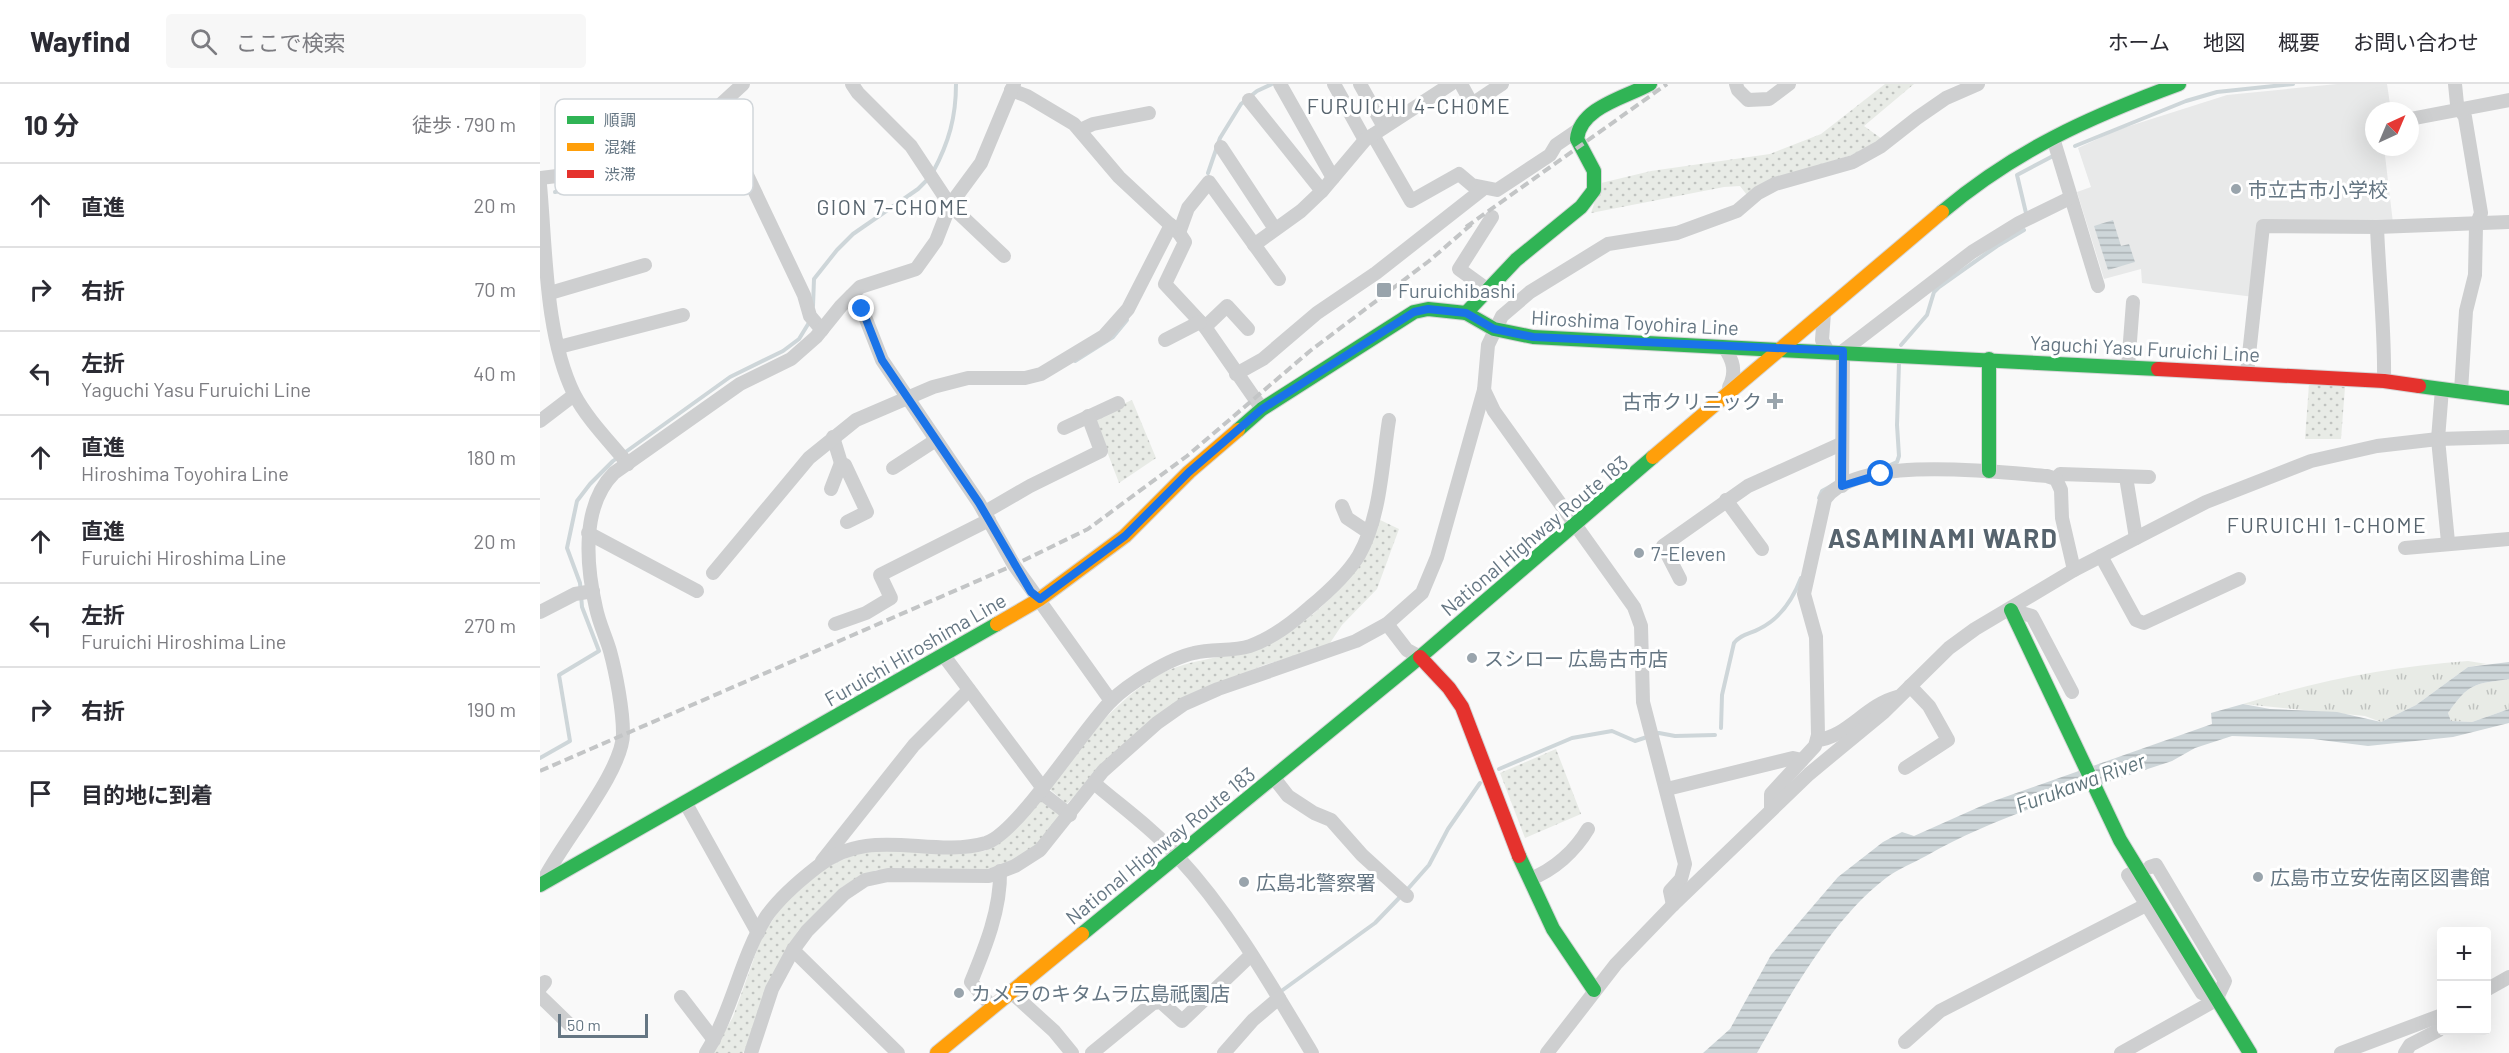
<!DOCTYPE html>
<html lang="ja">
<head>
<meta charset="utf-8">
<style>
	body { margin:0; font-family:Barlow,"Noto Sans JP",sans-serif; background:#f7f7f7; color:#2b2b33 }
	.controls { position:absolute; right:18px; bottom:18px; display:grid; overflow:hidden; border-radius:6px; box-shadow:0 6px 24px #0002 }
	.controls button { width:54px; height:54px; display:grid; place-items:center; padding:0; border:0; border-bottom:2px solid #e1e1e2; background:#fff; color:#2b2b33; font:30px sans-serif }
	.compass { position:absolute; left:1825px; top:18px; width:54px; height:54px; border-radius:50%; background:#fff; box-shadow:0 6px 24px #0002; rotate:44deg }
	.scale { position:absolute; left:18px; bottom:15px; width:90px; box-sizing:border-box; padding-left:6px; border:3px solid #657683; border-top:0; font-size:16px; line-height:21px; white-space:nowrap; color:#657683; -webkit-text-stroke:4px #fff; paint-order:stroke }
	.stop { position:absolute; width:18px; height:18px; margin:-14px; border:4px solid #1a73e8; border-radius:50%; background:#fff }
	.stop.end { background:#1a73e8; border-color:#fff; box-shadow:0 2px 6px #0008 }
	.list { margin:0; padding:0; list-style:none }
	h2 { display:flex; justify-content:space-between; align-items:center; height:78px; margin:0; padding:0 24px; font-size:26px }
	h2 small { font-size:20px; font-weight:400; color:#7c7c81 }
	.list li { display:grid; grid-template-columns:39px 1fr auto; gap:18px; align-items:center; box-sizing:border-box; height:84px; padding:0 24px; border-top:2px solid #e1e1e2 }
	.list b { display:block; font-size:22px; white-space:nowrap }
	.list p { margin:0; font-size:20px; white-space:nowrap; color:#7c7c81 }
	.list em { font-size:20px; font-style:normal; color:#7c7c81 }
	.icon { flex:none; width:33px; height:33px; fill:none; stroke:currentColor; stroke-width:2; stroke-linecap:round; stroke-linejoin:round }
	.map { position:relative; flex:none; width:1969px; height:969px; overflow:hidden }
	header { display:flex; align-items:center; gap:36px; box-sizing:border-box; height:84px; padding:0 30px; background:#fff; border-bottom:2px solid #e1e1e2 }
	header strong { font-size:28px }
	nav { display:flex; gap:33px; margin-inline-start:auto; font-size:21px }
	.search { width:420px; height:54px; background:#f7f7f7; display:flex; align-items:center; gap:15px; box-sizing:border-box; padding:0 21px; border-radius:6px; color:#7c7c81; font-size:22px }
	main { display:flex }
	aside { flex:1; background:#fff }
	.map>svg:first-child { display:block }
	.built { fill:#e8e9e9 }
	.grass { fill:url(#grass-tufts) }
	.park { fill:url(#park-dots) }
	.water { fill:url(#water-rules) }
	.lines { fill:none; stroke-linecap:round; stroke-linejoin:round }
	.stream { stroke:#ced6d9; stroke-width:4 }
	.fast-casing { stroke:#d5d6d7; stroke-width:16 }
	.slow-casing { stroke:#d5d6d7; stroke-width:16 }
	.jam-casing { stroke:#d5d6d7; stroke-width:16 }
	.street { stroke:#cecfd0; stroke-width:14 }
	.fast { stroke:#30b455; stroke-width:14 }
	.slow { stroke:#ff9f0a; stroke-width:14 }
	.jam { stroke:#e5322d; stroke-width:14 }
	.rail { stroke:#c3c5c6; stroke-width:4; stroke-dasharray:9 4.5; stroke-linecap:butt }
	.route { stroke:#1a73e8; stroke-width:8 }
	.poi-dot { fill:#99a4ac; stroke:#fff; stroke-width:2 }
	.labels { text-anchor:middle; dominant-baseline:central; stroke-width:6; stroke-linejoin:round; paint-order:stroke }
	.poi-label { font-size:20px; fill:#657683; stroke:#fff; text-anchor:start }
	.street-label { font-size:20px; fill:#657683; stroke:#fff }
	.neighbourhood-label { font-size:21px; letter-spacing:1.5px; fill:#57646e; stroke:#fff }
	.water-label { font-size:21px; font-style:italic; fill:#60757c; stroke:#fff }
	.district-label { font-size:26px; font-weight:bold; letter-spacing:1.5px; fill:#57646e; stroke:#fff }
	.key { fill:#fff; stroke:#d1d6da; stroke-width:1.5 }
	.key-label { font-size:16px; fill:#657683 }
</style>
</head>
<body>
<header>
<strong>Wayfind</strong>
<div class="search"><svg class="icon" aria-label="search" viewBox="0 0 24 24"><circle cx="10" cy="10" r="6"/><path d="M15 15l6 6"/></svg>ここで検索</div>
<nav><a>ホーム</a><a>地図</a><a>概要</a><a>お問い合わせ</a></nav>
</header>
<main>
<aside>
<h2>10 分<small>徒歩 · 790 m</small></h2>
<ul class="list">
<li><svg class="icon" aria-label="ahead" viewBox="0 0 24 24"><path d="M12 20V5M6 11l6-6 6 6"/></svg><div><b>直進</b></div><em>20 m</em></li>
<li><svg class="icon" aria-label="right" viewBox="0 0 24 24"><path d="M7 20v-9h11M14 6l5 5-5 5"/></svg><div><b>右折</b></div><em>70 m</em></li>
<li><svg class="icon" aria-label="left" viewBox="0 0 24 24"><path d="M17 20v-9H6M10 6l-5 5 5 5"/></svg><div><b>左折</b><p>Yaguchi Yasu Furuichi Line</p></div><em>40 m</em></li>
<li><svg class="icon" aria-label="ahead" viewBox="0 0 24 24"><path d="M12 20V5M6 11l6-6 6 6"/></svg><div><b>直進</b><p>Hiroshima Toyohira Line</p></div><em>180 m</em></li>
<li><svg class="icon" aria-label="ahead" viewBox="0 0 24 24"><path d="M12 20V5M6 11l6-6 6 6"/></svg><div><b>直進</b><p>Furuichi Hiroshima Line</p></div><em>20 m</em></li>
<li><svg class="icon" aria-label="left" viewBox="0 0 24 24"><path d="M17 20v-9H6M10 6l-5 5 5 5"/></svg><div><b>左折</b><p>Furuichi Hiroshima Line</p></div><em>270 m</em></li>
<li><svg class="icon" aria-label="right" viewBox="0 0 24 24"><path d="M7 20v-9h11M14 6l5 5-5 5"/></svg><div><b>右折</b></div><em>190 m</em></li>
<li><svg class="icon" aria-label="arrive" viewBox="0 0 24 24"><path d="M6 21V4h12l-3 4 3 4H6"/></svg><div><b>目的地に到着</b></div></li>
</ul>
</aside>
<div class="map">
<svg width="1969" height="969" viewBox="0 0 1969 969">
	<defs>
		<pattern id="grass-tufts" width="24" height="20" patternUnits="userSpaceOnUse" patternTransform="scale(1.5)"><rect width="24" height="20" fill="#e8ebe6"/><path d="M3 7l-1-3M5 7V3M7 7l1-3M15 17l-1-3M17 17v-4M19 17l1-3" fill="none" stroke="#c0c3c0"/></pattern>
		<pattern id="park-dots" width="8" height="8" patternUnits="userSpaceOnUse" patternTransform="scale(1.5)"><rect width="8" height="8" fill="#e8ebe6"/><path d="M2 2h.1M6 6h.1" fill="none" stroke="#c0c3c0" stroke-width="1.8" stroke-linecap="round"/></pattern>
		<pattern id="water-rules" width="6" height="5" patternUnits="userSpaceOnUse" patternTransform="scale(1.5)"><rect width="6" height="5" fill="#ced6d9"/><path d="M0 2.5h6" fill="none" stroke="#abb2b5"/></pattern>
	</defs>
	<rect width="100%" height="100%" fill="#f9f9f9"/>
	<path class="built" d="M1797,0H1847L1851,27H1834V63H1844L1853,139H1722L1714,213L1602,199L1601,185L1564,195L1537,108L1551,103L1538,64L1577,46L1687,11Z"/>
	<g class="grass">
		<path d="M1928,577L1947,580L1928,583L1876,621L1841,638L1825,632L1703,620C1779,596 1849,583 1928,577Z"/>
		<path d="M1969,595V625L1932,638L1911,637L1908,629C1929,599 1934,600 1969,595Z"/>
	</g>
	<g class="park">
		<path d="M1345,0H1374L1324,42L1342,55L1312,71L1251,90L1207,111L1200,102L1184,103L1051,129L1061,99L1111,87L1230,70L1281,50Z"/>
		<path d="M1769,300L1805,303L1801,355H1765Z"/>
		<path d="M592,316L616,374L579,399L554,333Z"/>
		<path d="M836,434L859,445L837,505L802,541L788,562L724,581L641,616L568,674L527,720L507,703C541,663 570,621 615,593C643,576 682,574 712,566C750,556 804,508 822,473C828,461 831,447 836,434Z"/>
		<path d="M1016,665L1041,730L985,754L960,689Z"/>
		<path d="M499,713L523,732L496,765L471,779L443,786H336L302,803L258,847L235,889L217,941L203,969H172L193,933L222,852L242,822L284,784L325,766L413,769L445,767L464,752Z"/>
	</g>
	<g class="water">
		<path d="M1573,136L1581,162L1589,160L1595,178L1568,186L1554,142Z"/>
		<path d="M1969,578V595C1934,600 1929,599 1908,629L1911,637L1932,638L1969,625V639L1913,653L1828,662L1773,655L1692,652L1655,664L1632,677C1549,705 1462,729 1386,772C1373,779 1358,785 1346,794C1292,835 1250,911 1217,969H1163L1190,945L1231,871L1298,793L1343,758L1362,748L1374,752L1448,719L1672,640L1671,629L1703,620L1730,625L1797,628L1841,638L1876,621L1928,583Z"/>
	</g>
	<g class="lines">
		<g class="stream">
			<path d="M1535,62L1646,17L1677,8L1753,0"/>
			<path d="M393,88C409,58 416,33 416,0"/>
			<path d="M668,89L680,54L701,20L717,7L732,0"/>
			<path d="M15,108L55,100L88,101L131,82L134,67"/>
			<path d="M1486,129L1477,91L1513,72"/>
			<path d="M273,222L274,195L297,166L313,150L378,105L389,94"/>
			<path d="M1361,261L1387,231L1394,208L1399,203L1457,162L1484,146"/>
			<path d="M535,277L573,253L587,236"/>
			<path d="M1348,382L1357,378L1359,372L1357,341L1359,279"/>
			<path d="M1279,414L1282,407L1293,401"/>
			<path d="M1181,644L1182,611L1194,559C1201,550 1210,550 1219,545C1240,535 1253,515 1261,494"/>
			<path d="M0,674L30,657L19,591L59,567L42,523L40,499L27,464L37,417L50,400L73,377L190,293L243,267L259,255L270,237"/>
			<path d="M959,685L1032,654L1072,647L1095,657L1119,649L1135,652L1175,651"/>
			<path d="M866,807L889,781L908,745L940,699"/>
			<path d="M740,908L835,839L861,812"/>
		</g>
		<defs>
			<g id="fast">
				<path d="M1110,0C1087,13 1040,23 1037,55L1054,87V106L1041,123L976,176L926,229L954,245L993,253L1239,266"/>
				<path d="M1402,128C1476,66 1549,33 1639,0"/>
				<path d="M1239,266L1618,285"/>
				<path d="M1449,275V387"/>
				<path d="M1879,302L1969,314"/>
				<path d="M698,346L722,325L874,228L888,225L926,229"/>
				<path d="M1471,526L1580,756L1710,969"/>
				<path d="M979,772L1013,845L1054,906"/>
				<path d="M0,801L457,540"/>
				<path d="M542,850L880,573L1113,373"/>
			</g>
			<g id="slow">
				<path d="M1113,373L1402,128"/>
				<path d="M457,540L500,515L585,452L649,388L698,346"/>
				<path d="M397,969L542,850"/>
			</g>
			<g id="jam">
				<path d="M1618,285L1844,297L1879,302"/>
				<path d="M880,573L909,604L922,623L979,772"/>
			</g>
		</defs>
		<use href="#fast" class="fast-casing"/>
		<use href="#slow" class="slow-casing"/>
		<use href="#jam" class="jam-casing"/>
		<g class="street">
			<path d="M312,0L318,9L371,62L410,121L464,172"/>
			<path d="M740,0L793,94"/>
			<path d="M794,0L825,56"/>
			<path d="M820,0L844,43"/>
			<path d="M921,0L932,20L962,0"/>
			<path d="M1196,0L1198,6L1208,16L1229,15L1249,0"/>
			<path d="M1915,0L1917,20L1925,33L1941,129L1936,142L1935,191L1926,227L1921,307"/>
			<path d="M471,6L487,12L534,40L579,93L639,149L648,124L669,98L739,195"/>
			<path d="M709,16L782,107"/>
			<path d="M176,26L264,211L270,232L282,246"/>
			<path d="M1870,35L1969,16"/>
			<path d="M540,46L553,40L609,29"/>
			<path d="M833,51L871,117L919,90L932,101L957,106L1010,71L1016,61L1038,46"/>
			<path d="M1513,54L1558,202"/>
			<path d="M681,63L735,145"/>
			<path d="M0,94L42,89L141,57L203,0"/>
			<path d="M0,101C6,166 5,251 34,310C47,335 70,358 88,380"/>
			<path d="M1837,143C1839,194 1845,246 1844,297"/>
			<path d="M639,149L645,158L625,200L665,243L722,325"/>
			<path d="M714,161L761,127L782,107L825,56L911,0"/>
			<path d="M948,206L919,185L952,133"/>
			<path d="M10,209L105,181"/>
			<path d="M311,212L322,225L342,276L439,419L474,481L571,617"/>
			<path d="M1284,229L1282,256L1288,268"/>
			<path d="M665,243L687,222L708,245"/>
			<path d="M625,256L660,238"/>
			<path d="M19,263L143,231"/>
			<path d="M1184,263C1193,276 1197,288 1189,303"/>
			<path d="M1588,283L1593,218"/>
			<path d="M1707,289L1723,142L1837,143L1969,138"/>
			<path d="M696,290L723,275L777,229L836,189L943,105"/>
			<path d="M1902,305L1898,355L1908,458"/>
			<path d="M944,306L954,327L1094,523L1101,542L1103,618L1145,780L1141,795L1130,807L1133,821"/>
			<path d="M0,337L34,311"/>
			<path d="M524,344L578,319"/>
			<path d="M293,353L301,379L305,381L327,428L307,438"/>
			<path d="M353,384L396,356"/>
			<path d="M1586,393L1596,454"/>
			<path d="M1516,395L1520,390L1609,393"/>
			<path d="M1302,402L1303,267L1432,168L1479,139L1530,114"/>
			<path d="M291,405L301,379"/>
			<path d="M1186,416L1222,465"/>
			<path d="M802,422L807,434L828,448"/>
			<path d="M445,428L490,402L561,367L548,332"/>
			<path d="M48,449L157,507"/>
			<path d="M1865,464L1969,455"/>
			<path d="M1561,472L1596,536L1604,539L1699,495"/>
			<path d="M173,489L269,374L316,336L393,303L428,294H485L501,290L564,252L588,225L631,141"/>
			<path d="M1140,495L1123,462L1208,402L1301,360"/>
			<path d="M1471,526L1492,532L1532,608"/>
			<path d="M0,528L35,510L53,507"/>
			<path d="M295,540L326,529L351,514L340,491L449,436"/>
			<path d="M847,540L867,566L880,573"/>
			<path d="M404,572L502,703L503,710L530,731"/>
			<path d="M1277,656C1306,654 1326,621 1357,613"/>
			<path d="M1365,684L1408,656L1389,622L1370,602"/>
			<path d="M734,694L748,712L774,729L791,736L822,771L867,812"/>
			<path d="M554,699C582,723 613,745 637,772C691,830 731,901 772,969"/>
			<path d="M1127,705L1253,674L1262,676"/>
			<path d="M145,718L218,849"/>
			<path d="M1231,726V710L1275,662L1278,651L1276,553L1264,510L1285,415C1318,370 1457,388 1507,392L1516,395L1521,406L1522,434L1534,486"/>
			<path d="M282,777L374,661L429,606"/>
			<path d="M1593,789L1588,791L1662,909L1676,916L1685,897L1616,781L1610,783"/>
			<path d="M990,795C1014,786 1035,767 1048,745"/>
			<path d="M1,801C18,763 84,687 83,649C83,626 76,589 70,567C66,553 59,539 56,524C46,481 41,422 74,389L200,300L251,275L276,253L301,222L320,203L376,185L396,157L410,121L441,79L474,0"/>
			<path d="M253,866L358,969"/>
			<path d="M0,904L5,898"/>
			<path d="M1946,906L1969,893"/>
			<path d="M471,908L514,947L532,969"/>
			<path d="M0,912L30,941"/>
			<path d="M141,913L174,956"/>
			<path d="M452,923L431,898C445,864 461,825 460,787"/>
			<path d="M1365,958L1400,927L1606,821"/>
			<path d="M166,969C192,927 201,873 226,833C239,814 259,797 277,783C330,740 389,775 446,759C478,749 543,645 571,617C588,600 630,574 654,569C672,564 693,568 710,562C733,554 752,539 770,523C788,508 807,491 819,471C841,432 842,379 849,336"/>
			<path d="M211,969L232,905L253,866L267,847L304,810L325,796L348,791L449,792L475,782L500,766L563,687L617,639L644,620L678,605L816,557L847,540L882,509L897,473L944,306L948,261L962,232L990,208L1068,160L1137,149L1197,127L1218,109L1235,100L1313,78L1340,63L1377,34L1406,14L1438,0"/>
			<path d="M552,969L613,919L621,918L642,937L711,871"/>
			<path d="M684,969L713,936L739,914"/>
			<path d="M1007,969L1076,880L1133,821L1269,690L1344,628L1409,564L1435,545L1534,486L1666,418L1771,377L1837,362L1898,355L1969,353"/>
			<path d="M1581,969L1676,916"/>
			<path d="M1801,969L1902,931"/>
			<path d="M1865,969L1870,961L1899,946L1902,934"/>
		</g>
		<use href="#fast" class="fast"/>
		<use href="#slow" class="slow"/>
		<use href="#jam" class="jam"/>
		<g class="rail">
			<path d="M926,143L1127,0"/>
			<path d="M0,687L474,481L548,445L647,372L770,267L889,177L933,139"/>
		</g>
	</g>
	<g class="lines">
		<path class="route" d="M322,225L342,276L439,419L491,508L500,515L585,452L649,388L722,325L874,228L888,225L926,229L954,245L993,253L1303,267L1302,402L1341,390"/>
	</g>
	<g class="poi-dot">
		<circle cx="1696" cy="105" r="6"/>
		<rect x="836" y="198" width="16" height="16" rx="3"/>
		<path d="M1232 308h6v6h6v6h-6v6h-6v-6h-6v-6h6z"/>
		<circle cx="1099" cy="469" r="6"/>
		<circle cx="932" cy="574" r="6"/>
		<circle cx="1718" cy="793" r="6"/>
		<circle cx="704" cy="798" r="6"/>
		<circle cx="419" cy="909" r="6"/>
	</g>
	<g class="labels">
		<g class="poi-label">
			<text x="1708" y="105">市立古市小学校</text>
			<text x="858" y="206">Furuichibashi</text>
			<text x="1222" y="317" text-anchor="end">古市クリニック</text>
			<text x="1111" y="469">7-Eleven</text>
			<text x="944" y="574">スシロー 広島古市店</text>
			<text x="1730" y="793">広島市立安佐南区図書館</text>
			<text x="716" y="798">広島北警察署</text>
			<text x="431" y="909">カメラのキタムラ広島祇園店</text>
		</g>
		<g class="street-label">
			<text transform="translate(1095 238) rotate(3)">Hiroshima Toyohira Line</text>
			<text transform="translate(1605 264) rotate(3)">Yaguchi Yasu Furuichi Line</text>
			<text transform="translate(994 451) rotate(-40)">National Highway Route 183</text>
			<text transform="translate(375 565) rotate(-30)">Furuichi Hiroshima Line</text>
			<text transform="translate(620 761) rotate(-39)">National Highway Route 183</text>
		</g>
		<g class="neighbourhood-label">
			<text x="869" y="21">FURUICHI 4-CHOME</text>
			<text x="353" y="122">GION 7-CHOME</text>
			<text x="1787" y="440">FURUICHI 1-CHOME</text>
		</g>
		<g class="water-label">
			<text transform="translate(1540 698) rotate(-20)">Furukawa River</text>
		</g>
		<g class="district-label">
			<text x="1403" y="453">ASAMINAMI WARD</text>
		</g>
	</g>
	<rect x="15" y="15" width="198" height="96" rx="9" class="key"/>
	<rect x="27" y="32" width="27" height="8" fill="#30b455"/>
	<rect x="27" y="59" width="27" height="8" fill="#ff9f0a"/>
	<rect x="27" y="86" width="27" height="8" fill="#e5322d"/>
	<g class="key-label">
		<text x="64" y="42">順調</text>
		<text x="64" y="69">混雑</text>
		<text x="64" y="96">渋滞</text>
	</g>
</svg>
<div class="controls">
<button>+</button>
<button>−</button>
</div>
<svg class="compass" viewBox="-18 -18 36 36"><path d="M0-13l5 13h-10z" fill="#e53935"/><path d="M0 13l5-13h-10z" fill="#7c7c81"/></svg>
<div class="scale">50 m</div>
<div class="stop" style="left:1341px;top:390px"></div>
<div class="stop end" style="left:322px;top:225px"></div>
</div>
</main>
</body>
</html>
